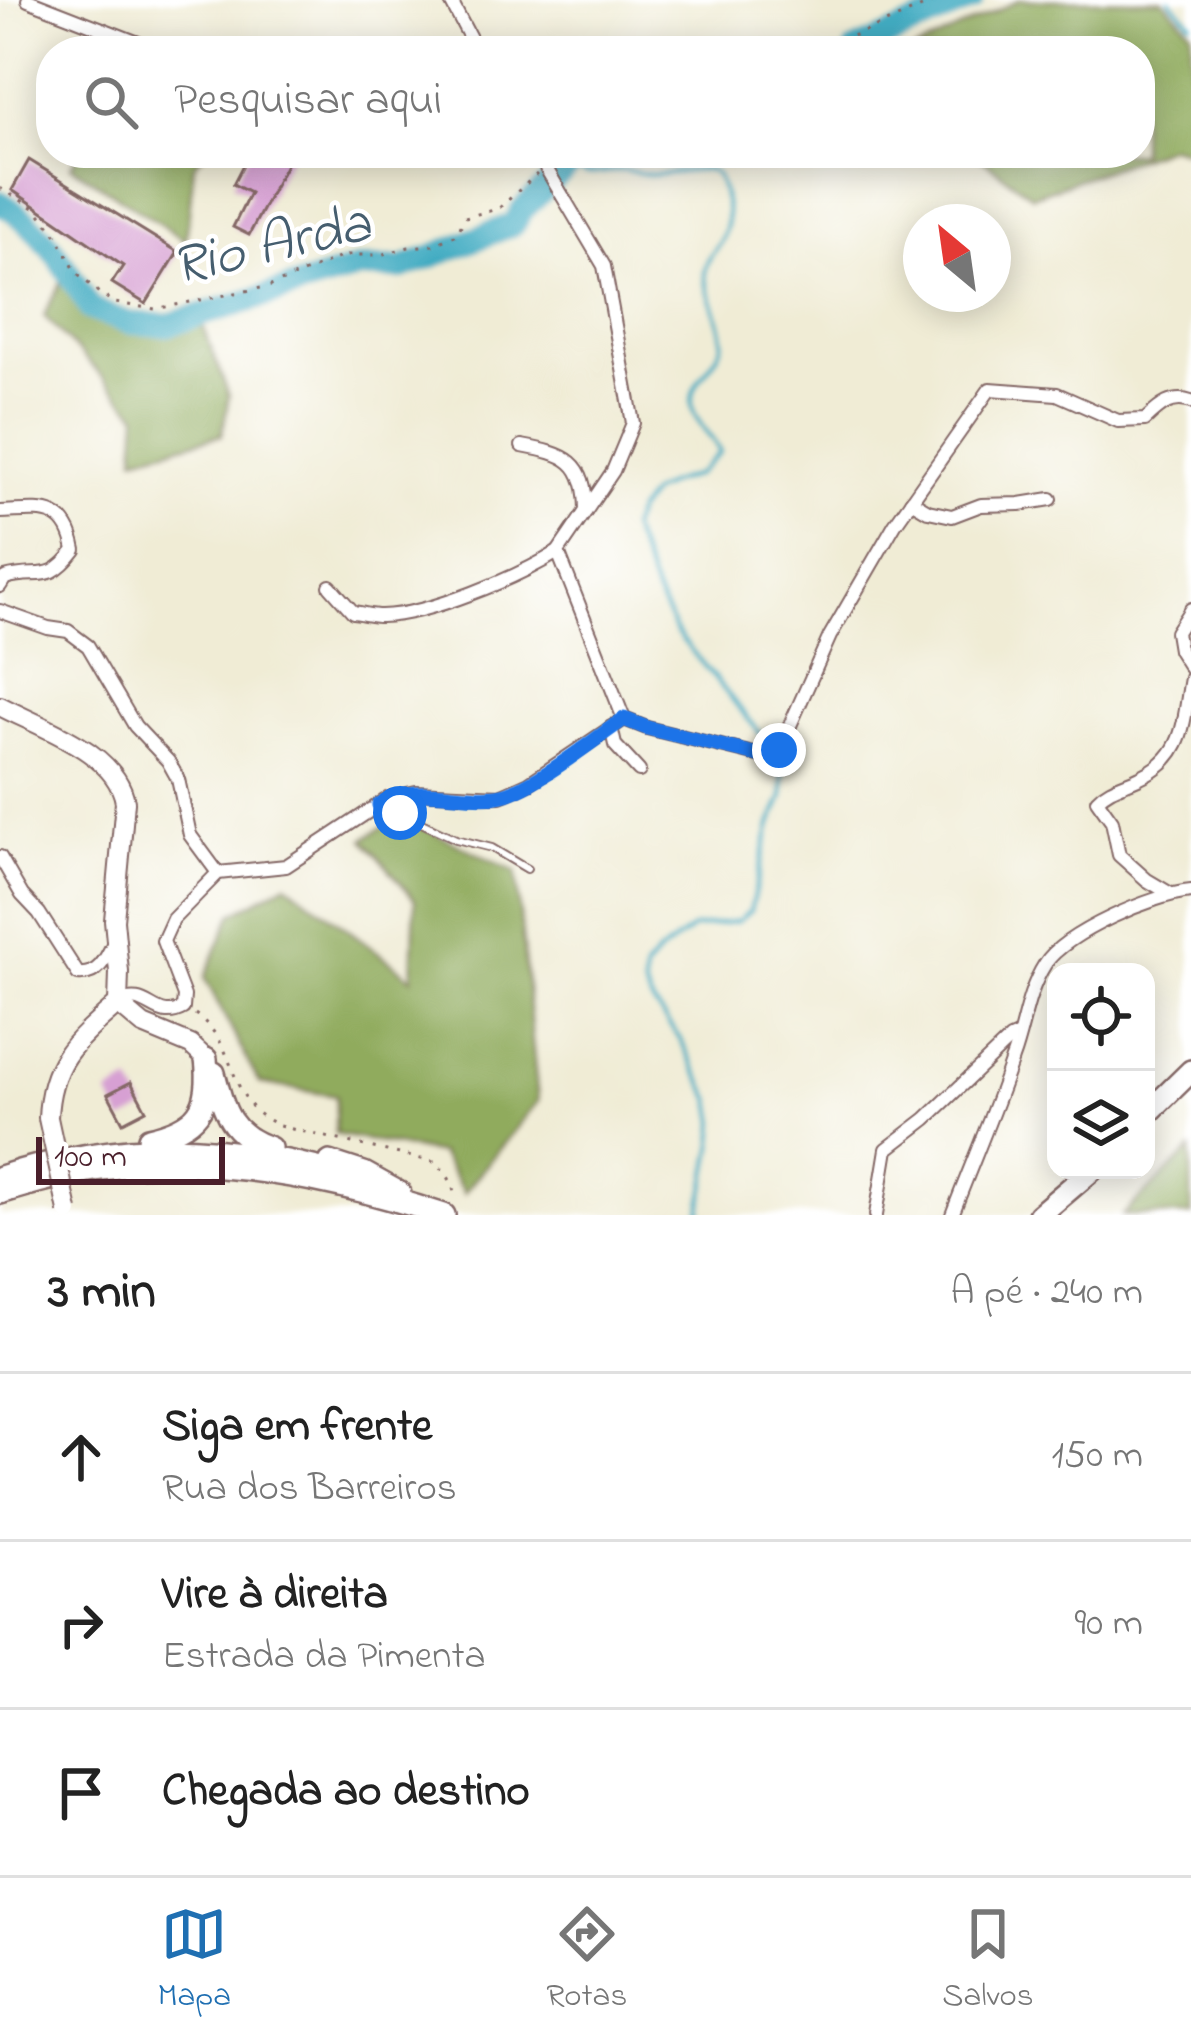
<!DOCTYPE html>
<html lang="pt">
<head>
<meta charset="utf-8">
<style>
	body { margin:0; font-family:"Indie Flower",sans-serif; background:#f2f2f2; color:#222 }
	.controls { position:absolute; right:36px; bottom:36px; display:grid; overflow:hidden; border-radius:24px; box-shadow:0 6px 30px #0003 }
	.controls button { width:108px; height:108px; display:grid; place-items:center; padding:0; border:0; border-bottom:3px solid #e0e0e0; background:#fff; color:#222; font:60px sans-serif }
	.compass { position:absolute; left:903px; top:204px; width:108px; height:108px; border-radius:50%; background:#fff; box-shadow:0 6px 30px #0003; rotate:331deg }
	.scale { position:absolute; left:36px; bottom:30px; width:189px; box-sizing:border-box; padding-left:12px; border:6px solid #4a1f2b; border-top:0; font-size:33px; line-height:42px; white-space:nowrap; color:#4a1f2b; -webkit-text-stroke:9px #fff; paint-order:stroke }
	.stop { position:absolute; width:36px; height:36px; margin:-27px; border:9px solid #1a73e8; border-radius:50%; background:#fff }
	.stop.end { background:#1a73e8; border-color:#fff; box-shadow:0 3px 12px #0008 }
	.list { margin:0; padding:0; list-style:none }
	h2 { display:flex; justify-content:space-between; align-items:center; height:156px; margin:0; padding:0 48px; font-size:51px }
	h2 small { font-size:39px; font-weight:400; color:#767676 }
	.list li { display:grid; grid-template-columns:78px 1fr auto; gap:36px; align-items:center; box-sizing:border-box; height:168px; padding:0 48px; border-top:3px solid #e0e0e0 }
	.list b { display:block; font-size:45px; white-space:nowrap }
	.list p { margin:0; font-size:39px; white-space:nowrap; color:#767676 }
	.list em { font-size:39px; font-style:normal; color:#767676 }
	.icon { flex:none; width:66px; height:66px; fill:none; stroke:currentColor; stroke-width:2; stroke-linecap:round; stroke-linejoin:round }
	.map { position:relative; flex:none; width:1191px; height:1215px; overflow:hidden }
	.search { position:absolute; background:#fff; box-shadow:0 6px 30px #0003; left:36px; right:36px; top:36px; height:132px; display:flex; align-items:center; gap:30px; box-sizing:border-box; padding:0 42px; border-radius:48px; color:#767676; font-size:45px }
	.sheet { height:660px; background:#fff }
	nav { display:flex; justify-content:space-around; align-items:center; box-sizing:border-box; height:168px; border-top:3px solid #e0e0e0; background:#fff; font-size:33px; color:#767676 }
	nav a { display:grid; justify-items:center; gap:6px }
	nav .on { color:#1f6fb2 }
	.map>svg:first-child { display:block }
	.forest { fill:#90ab5d; stroke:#6d6544; stroke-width:3 }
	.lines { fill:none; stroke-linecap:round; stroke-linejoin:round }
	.stream { stroke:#42acc2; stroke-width:4.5 }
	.river { stroke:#42acc2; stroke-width:24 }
	.building { fill:#d7a0d3 }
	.lane-casing { stroke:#846766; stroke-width:10 }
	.street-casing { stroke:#846766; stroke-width:16 }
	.secondary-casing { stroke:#846766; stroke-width:22 }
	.primary-casing { stroke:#846766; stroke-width:26 }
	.path { stroke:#846766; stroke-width:3; stroke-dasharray:3 9; stroke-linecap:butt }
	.lane { stroke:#fff; stroke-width:6 }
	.street { stroke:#fff; stroke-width:12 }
	.secondary { stroke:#fff; stroke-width:18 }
	.primary { stroke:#fff; stroke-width:21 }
	.secondary-bridge-casing { stroke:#846766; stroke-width:22; stroke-linecap:butt }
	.secondary-bridge { stroke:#fff; stroke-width:18 }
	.route { stroke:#1a73e8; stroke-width:15 }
	.labels { text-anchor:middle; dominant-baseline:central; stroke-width:9; stroke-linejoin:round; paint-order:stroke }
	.water-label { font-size:57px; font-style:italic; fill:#465e6f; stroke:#fff }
</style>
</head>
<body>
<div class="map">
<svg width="1191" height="1215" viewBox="0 0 1191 1215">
	<rect width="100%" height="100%" fill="#fff"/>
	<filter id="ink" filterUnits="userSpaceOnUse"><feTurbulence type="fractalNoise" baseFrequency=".00833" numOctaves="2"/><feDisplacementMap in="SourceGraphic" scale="24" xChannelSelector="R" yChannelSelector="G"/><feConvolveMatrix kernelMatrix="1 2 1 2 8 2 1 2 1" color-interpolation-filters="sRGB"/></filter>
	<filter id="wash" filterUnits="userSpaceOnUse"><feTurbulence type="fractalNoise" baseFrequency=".004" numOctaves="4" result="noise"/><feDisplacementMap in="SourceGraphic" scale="48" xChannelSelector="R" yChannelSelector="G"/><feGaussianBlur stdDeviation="2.7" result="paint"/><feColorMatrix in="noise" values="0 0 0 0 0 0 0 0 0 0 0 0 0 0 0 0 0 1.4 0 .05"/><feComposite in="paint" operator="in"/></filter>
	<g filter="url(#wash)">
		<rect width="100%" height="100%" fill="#f0ecd5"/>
		<g class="forest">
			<path d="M1019,0H1163L1191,30V152L1170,146L1032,196L974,153H1140V51H914Z"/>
			<path d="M80,153H205L194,165L186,241L71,166Z"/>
			<path d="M61,281L86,313L127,329L168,330L201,320L229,396L222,435L135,457L138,414L44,316Z"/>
			<path d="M399,816L516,872L538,1101L464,1193L440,1154L335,1134L336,1096L259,1083L205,978L232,914L287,883L412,978L415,900L364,839Z"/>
			<path d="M1191,1150V1215H1123Z"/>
		</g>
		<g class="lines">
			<g class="stream">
				<path d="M1170,0L1191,22"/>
				<path d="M567,167L587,174L622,170L654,175L707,169L716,174C726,198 733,223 718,246C712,254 706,261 705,271C704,293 726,324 722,344C717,365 691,380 692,403C692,420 713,437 720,452L696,475L670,483L652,493L637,511L630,528L655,591L676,632L770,745"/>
				<path d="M700,1215L714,1143L716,1122L712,1100L680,1039L652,1002L644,986L645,969L659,953L693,928L738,921L750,911L771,824L783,797V765L780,761"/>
			</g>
			<g class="river">
				<path d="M855,51L972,0"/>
				<path d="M0,202C42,227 67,267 90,309L129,323L167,325L360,268H402L514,224L522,210L582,153"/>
			</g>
		</g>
		<g id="blocks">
			<g class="building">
				<path d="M249,153H292L249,235L233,227L250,193L233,184Z"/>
				<path d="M29,160L178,252L146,304L112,283L123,266L12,190Z"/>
				<path d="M131,1082L146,1110L123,1122L108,1094Z"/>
			</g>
		</g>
	</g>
	<g filter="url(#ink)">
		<use href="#blocks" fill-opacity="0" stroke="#846766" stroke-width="3"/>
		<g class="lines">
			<defs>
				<path id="lane" d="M383,805L456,839L492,848L527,869"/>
				<g id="street">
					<path d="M28,0L159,51"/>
					<path d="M450,0L477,51"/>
					<path d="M537,153L604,266L633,423L613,471L558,552L624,719L647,728L766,757L779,750L830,636L895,524L990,389L1057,394L1118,421L1145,420C1159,407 1171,395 1191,402"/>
					<path d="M522,446C566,454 586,460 586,511"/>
					<path d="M911,501L928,511L952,516L981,505L1020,504L1051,499"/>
					<path d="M0,512C39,511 66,502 75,550C48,586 39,568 5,578L0,586"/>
					<path d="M330,586L353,612C362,613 372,616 381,616C429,615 518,577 558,552"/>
					<path d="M1191,609L1176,632L1179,650L1191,669"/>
					<path d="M0,611L48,628L68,631L88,646L135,726L168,761L178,779L190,835L218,873"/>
					<path d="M611,727L615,745L639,771"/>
					<path d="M0,857L22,895L39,913L78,974C100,976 107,956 115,940"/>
					<path d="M1169,893L1147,880L1119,855L1112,821L1097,800C1109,787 1124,785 1140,777C1186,756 1183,721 1191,678"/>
					<path d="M118,1004C148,987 154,1024 183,1008L184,996L163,941L173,919L218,873L286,866L389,798L416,792L500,796L529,783L624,719"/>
					<path d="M876,1215L887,1149L926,1119L1010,1039L1019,1035"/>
					<path d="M952,1215C972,1163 994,1112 1012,1059C1024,1027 1026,994 1045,964C1064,933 1155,894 1191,891"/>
				</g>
				<g id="secondary">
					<path d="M0,706C42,728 117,752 125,802L114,920L119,972L118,1004"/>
					<path d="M118,1004L143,1025L191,1045L206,1059"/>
					<path d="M48,1118C50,1060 77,1040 118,1004"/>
				</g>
				<g id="primary">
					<path d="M214,1073C224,1111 229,1134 270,1148"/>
					<path d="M1146,1115L1191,1071"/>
					<path d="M149,1138C197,1127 212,1109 206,1059"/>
					<path d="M330,1162L364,1173L400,1193"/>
					<path d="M0,1177C119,1138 223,1140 343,1175"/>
					<path d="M0,1193C23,1186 47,1179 71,1174C192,1150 328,1177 444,1215"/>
					<path d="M1039,1215L1092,1170"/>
				</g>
			</defs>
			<use href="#lane" class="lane-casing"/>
			<use href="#street" class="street-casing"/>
			<use href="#secondary" class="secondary-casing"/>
			<use href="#primary" class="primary-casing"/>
			<g class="path">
				<path d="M723,51L733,48C754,49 779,53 800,49C848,42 893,20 937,0"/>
				<path d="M0,188L36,209L55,232L76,272L100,294L115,303L155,309L271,286L346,255H380L409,247L433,245L457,234L465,217L498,209L537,174"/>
				<path d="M195,1014C235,1043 227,1081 255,1110C261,1117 271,1121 279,1126L434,1162C447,1173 453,1181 455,1199"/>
			</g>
			<use href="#lane" class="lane"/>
			<use href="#street" class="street"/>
			<use href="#secondary" class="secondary"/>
			<use href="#primary" class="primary"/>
			<defs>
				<path id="secondary-bridge" d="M48,1118L68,1211"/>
			</defs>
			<use href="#secondary-bridge" class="secondary-bridge-casing"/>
			<use href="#secondary-bridge" class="secondary-bridge"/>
		</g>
	</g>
	<g class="lines" filter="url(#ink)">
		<path class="route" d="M400,813L379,805C417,781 456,801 497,796C528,793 596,738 624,719L647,728L766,757L779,750"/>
	</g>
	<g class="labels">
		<g class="water-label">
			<text transform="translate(272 248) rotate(-13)">Rio Arda</text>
		</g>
	</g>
</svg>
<div class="controls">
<button><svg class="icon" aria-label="locate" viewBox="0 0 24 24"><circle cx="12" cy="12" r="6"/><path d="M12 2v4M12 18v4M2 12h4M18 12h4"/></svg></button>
<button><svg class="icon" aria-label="layers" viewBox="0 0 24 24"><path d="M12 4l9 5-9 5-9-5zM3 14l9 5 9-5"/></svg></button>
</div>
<svg class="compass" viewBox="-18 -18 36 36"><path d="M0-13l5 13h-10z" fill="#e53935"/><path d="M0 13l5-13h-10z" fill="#767676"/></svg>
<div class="scale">100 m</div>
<div class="stop" style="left:400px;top:813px"></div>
<div class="stop end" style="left:779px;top:750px"></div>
<div class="search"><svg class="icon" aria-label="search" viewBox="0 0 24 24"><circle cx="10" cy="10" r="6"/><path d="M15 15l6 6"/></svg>Pesquisar aqui</div>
</div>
<section class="sheet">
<h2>3 min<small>A pé · 240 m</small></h2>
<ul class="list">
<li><svg class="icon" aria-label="ahead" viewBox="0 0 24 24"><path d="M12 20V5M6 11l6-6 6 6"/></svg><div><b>Siga em frente</b><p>Rua dos Barreiros</p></div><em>150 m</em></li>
<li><svg class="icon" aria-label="right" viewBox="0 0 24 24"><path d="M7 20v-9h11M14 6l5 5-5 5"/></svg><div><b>Vire à direita</b><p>Estrada da Pimenta</p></div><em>90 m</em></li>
<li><svg class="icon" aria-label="arrive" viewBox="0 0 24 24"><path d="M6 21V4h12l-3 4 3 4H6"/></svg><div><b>Chegada ao destino</b></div></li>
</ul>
</section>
<nav>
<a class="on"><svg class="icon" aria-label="map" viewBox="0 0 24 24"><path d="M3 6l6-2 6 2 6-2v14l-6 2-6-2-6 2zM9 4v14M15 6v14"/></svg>Mapa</a>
<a><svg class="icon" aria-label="directions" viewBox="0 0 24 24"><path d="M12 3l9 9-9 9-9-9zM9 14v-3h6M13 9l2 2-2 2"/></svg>Rotas</a>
<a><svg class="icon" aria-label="saved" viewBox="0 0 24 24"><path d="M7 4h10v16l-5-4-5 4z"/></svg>Salvos</a>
</nav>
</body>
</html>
